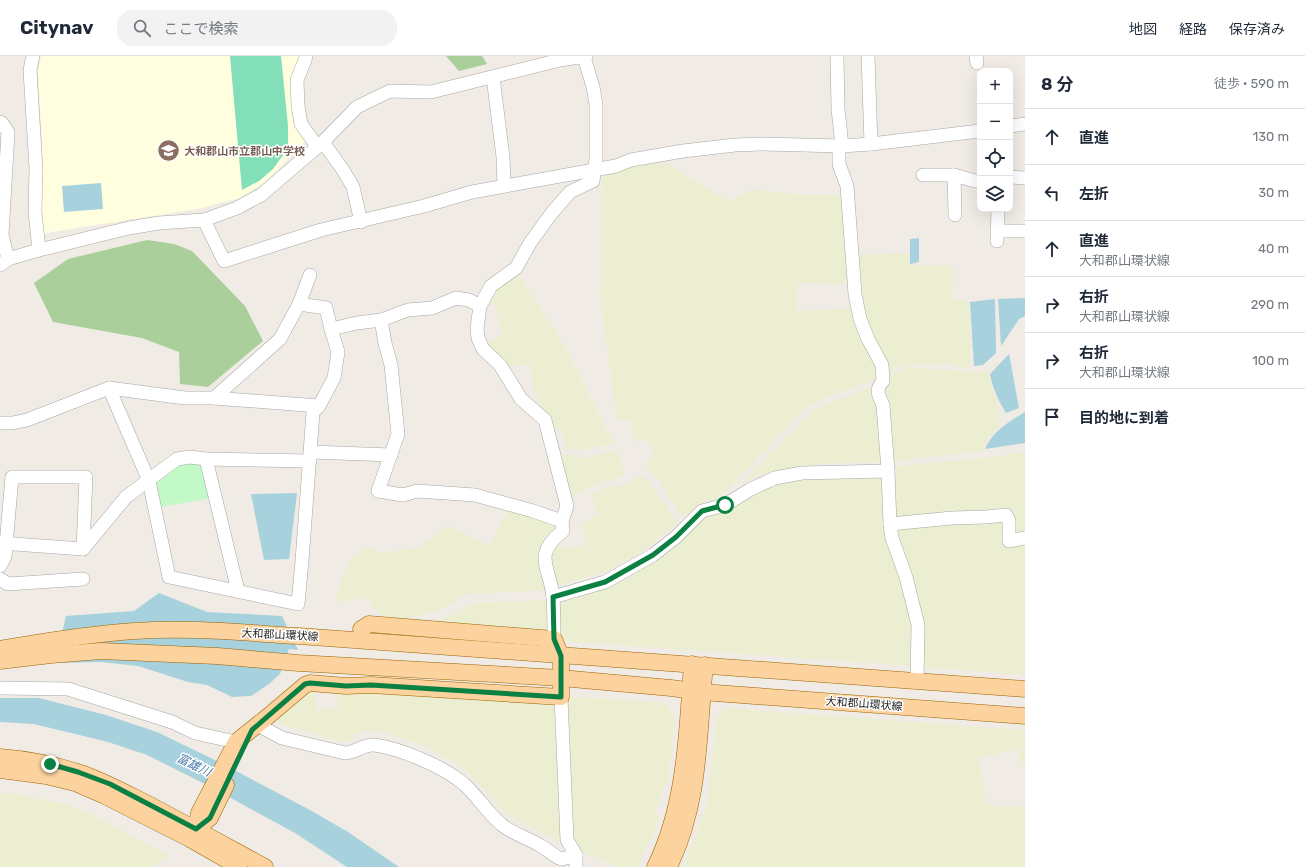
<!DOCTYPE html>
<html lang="ja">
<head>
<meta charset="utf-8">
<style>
	body { margin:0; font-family:Rubik,"Noto Sans JP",sans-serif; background:#f2f2f3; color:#1f2937 }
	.controls { position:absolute; right:12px; top:12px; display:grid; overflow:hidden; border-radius:8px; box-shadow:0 4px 16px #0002 }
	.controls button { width:36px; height:36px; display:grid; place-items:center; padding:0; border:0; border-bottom:1px solid #e0e1e3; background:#fff; color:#1f2937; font:20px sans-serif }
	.stop { position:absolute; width:12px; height:12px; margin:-9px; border:3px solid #0b8043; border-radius:50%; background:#fff }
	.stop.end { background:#0b8043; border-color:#fff; box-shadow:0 1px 4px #0008 }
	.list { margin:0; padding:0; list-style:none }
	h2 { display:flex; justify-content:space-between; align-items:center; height:52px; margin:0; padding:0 16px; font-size:17px }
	h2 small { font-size:13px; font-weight:400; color:#747a83 }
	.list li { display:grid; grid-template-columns:26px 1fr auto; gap:12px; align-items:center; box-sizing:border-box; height:56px; padding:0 16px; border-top:1px solid #e0e1e3 }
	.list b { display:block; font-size:15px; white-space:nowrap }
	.list p { margin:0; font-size:13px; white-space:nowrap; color:#747a83 }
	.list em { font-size:13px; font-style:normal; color:#747a83 }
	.icon { flex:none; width:22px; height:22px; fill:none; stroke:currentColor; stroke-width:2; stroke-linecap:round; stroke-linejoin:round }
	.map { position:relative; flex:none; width:1025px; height:811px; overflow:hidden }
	header { display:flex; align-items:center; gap:24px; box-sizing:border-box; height:56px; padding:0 20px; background:#fff; border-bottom:1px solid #e0e1e3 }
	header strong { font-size:19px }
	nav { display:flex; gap:22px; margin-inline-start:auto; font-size:14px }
	.search { width:280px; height:36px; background:#f2f2f3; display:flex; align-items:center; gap:10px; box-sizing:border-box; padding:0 14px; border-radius:16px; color:#747a83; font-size:15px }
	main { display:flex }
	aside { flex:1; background:#fff }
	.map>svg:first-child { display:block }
	.education { fill:#ffffdf }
	.farmland { fill:#eceed1 }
	.forest { fill:#aacf9a }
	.park { fill:#c2f9c6 }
	.pitch { fill:#83deba }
	.water { fill:#a6d1dd }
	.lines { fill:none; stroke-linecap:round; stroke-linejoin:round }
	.minor-casing { stroke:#a6a6a6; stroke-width:14 }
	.major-casing { stroke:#996500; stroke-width:17 }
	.minor { stroke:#fff; stroke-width:13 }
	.major { stroke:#fcd29e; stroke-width:16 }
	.route { stroke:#0b8043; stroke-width:5 }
	.labels { text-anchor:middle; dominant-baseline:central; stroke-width:3; stroke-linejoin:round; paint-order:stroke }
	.education-label { font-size:11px; font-weight:bold; fill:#785e54; stroke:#fff; text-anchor:start }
	.street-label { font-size:11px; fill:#1f1f1f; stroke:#fff }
	.water-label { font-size:12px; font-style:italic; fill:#4879a7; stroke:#fff }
</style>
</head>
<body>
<header>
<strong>Citynav</strong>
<div class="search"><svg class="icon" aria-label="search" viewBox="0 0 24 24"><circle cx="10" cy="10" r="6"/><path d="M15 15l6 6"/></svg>ここで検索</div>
<nav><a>地図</a><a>経路</a><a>保存済み</a></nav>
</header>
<main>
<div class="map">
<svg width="1025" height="811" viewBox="0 0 1025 811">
	<rect width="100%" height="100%" fill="#f0ece5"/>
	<path class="education" d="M41,0H300L291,23V42L295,67L307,84L265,126L240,142L197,153L39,178L43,107L38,16Z"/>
	<g class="farmland">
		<path d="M664,106L730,146L752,133L803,139H843L850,226L831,228L798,226L796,255L852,253L856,273L878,315V322L835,338L807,351L725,436L716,443L699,447L687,459H681L657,422L649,414L642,413L655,398L647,384L635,386L630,364L617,365L600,240L602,117Z"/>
		<path d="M909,197V209L954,210L952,242L969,245L971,310L967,313L949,308L902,309L889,316L864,262L859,199Z"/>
		<path d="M519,219L566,292L614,388L579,394L566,392L561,372L551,374L533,331L531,308L507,311L486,288L503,279L495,250L486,247L498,233Z"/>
		<path d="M1000,304L988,317L999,356V370L988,381L982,395L917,402L891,406L882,333L887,323L905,311H910L984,317Z"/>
		<path d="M870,331L877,351L882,406L817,408L760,418L739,430L813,354Z"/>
		<path d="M617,395L624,417L622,421L598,427L569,442L559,402L566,398L582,402Z"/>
		<path d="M1025,396V476L1014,478L1011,455L949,456L896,465L893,411L984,402Z"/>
		<path d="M644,419L678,467L641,496L603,517L555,530L550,509L551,491L570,492L587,488L581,468L598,459L592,439L604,432L621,429Z"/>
		<path d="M882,419L914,574L913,610L562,585L559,544L681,483L708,459L771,429L801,423Z"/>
		<path d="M508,453L555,467V472L542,487L539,502L545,534L468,538L435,556L409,562L383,561L370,548L368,542L336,546L340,527L350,506L366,490L379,497L417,492L447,469L490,490Z"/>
		<path d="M1001,465L1005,490L1025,486V619L921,611L895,475L950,466Z"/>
		<path d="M547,544L549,571L544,576L445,568L444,562L475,547Z"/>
		<path d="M311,633H314L317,654L339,652L336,634L549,646L555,651L554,675L560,694L562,787L506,758L463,711L418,687L378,675L363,674L352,680L353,684L343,686L278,668V661Z"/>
		<path d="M566,640L664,647L675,660L668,727H665L654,758L660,762L638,811H621L577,794L569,779Z"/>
		<path d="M726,652L1025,674V714L1016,693L979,702L987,750L1025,751V811H683L707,750L717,661Z"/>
		<path d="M0,737H9L64,748L91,758L168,799L153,811H0Z"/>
	</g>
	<g class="forest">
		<path d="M446,0H482L487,8L459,15Z"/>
		<path d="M147,184L174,188L192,195L245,250L263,285L208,331L180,328L179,296L142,282L53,266L34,227L68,203Z"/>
	</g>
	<path class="park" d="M184,404L195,406L206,412L212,442L160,451L154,429Z"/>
	<path class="pitch" d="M230,0H281L288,70V92L273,113L259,125L242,134Z"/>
	<g class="water">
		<path d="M101,127L103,153L64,156L62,130Z"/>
		<path d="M919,182V206L910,208V183Z"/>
		<path d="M1025,242V260L1019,263L1001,290L998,243Z"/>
		<path d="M995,243L996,297L983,309L974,310L970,246Z"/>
		<path d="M1009,298L1019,352L1006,357C998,344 993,333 990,318Z"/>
		<path d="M1025,356V387L985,393C993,375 1009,366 1025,356Z"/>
		<path d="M297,437L289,503L264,504L251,438Z"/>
		<path d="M159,537L207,556L282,560L298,594L289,593L280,618L269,628L251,640L232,641L207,629L188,626L138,610L101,606L55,607L66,560L134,555Z"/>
		<path d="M0,642H39L106,659L157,676L219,706L310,754L348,776L399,811H347L295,777L207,729L147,699L108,686L34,668L0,666Z"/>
	</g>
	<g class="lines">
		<defs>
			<g id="minor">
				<path d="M33,0L30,14L36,113L35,156L39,194"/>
				<path d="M306,0L305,4L297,24L298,50L301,68L317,90"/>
				<path d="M837,0L838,53L842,90"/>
				<path d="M868,0L871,88"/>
				<path d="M976,0L977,7"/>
				<path d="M493,21L503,101L504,130"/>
				<path d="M0,66L2,67L8,76L2,179L8,203"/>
				<path d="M1010,70L1025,68"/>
				<path d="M323,86L343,114L353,131L361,166"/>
				<path d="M839,89V108L847,130L855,238L860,263L868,283L882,309L883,325C875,334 878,338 883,349L888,415L890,468L892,482L906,521L918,569L917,625"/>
				<path d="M923,119H954L975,125H980"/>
				<path d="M954,119L955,159"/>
				<path d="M1010,121L1025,122"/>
				<path d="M204,164L224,205L321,174L424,150L472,136L616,110L631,104L683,95L735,89L761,88L842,90L871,88L980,75"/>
				<path d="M997,175H1025"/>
				<path d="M997,185L998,153"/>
				<path d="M0,209L8,203L39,194L129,172L159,167L204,164L237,152L261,139L323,86L357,51L390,35L431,36L560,4L586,0"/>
				<path d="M381,264L385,287L391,309L398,378L378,435L403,439L417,435L475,439L533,455L562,465"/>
				<path d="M331,273L357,267L381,264L408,254L432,252L456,242L469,244L480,250"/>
				<path d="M109,332L149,425L169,521L298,548L302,505L313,356L319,350L334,322L338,296L331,273L326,252L299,248"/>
				<path d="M214,342L280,283L299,248L310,219"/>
				<path d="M0,367H12L27,364L109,332L185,342H214L319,350"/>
				<path d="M311,396L391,399"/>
				<path d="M206,403L238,535"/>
				<path d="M890,468L952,462L986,461L1006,459L1009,465V485L1025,482"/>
				<path d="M0,487L83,493L126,441L177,403L190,401L206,403L310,405"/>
				<path d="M0,510L5,501L12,421H86L83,493"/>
				<path d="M0,523L8,528L83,523"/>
				<path d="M553,541L605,526L653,499L676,481L702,455L725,449L751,433L775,422L802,417L888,415"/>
				<path d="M554,583C554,570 554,556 553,542C551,512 531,499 563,475L562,465L567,450L545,364L521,343L500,309L483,293L478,282L477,272L480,250L491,230L516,212L530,187L551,158L570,136L593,125L596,103V48L593,31L584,1"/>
				<path d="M0,632L68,633L172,666L195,677L236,686"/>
				<path d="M561,641L567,784L576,799V811"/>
				<path d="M258,669L282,682L345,697C356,697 363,688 374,689C400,692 444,711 464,728C477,740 487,756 501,768C512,778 529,782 541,790C548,794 553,799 559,802L562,803L576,799"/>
			</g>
			<g id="major">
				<path d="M0,593C45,585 90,578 135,575C189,571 245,577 299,580L1025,633"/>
				<path d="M0,605L51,599L101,595L217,600L298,607L561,622L671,632L702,636L1025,660"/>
				<path d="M0,701C26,703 53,708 78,716C103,724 126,737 150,749C188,769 227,790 265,811"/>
				<path d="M0,714L46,720L75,727L105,740L190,783L239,811"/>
				<path d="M196,773L210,762L226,729"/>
				<path d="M190,783L196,773L199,757L236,686L266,662L305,629L310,627L346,630L371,629L561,641V600L554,583L369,568L361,573"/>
				<path d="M655,811C686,748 687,677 692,608"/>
				<path d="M669,811C701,745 698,680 705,609"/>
			</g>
		</defs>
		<use href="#minor" class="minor-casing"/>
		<use href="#major" class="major-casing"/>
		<use href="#minor" class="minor"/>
		<use href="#major" class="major"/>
	</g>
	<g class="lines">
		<path class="route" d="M50,708L78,716L110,728L196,773L210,762L252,674L305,628L310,627L346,630L371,629L561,641V600L554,583L553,541L605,526L653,499L676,481L702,455L725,449"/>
	</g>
	<defs>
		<symbol id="school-disc" viewBox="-11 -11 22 22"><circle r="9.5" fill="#8d6e63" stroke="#fff"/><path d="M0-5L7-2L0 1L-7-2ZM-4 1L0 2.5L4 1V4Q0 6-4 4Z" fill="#fff"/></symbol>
	</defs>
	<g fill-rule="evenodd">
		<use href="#school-disc" x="156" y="82" width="25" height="25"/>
	</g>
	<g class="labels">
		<g class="education-label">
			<text x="184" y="95">大和郡山市立郡山中学校</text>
		</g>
		<g class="street-label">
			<text transform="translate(280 579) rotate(3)">大和郡山環状線</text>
			<text transform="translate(864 648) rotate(4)">大和郡山環状線</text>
		</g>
		<g class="water-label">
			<text transform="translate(194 709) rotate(26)">富雄川</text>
		</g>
	</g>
</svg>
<div class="controls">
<button>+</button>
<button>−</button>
<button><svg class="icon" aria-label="locate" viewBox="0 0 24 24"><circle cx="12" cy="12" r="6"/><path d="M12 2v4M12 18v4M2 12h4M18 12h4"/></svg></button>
<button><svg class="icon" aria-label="layers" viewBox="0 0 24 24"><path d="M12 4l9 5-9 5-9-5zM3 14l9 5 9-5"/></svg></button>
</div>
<div class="stop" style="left:725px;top:449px"></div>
<div class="stop end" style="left:50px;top:708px"></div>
</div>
<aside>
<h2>8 分<small>徒歩 · 590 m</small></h2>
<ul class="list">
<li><svg class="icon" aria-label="ahead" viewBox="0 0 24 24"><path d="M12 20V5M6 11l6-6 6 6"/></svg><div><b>直進</b></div><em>130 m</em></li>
<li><svg class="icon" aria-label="left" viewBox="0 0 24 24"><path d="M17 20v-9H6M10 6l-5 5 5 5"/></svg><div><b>左折</b></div><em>30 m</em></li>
<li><svg class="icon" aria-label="ahead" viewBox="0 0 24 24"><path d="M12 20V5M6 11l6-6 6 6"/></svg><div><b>直進</b><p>大和郡山環状線</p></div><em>40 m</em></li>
<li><svg class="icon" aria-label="right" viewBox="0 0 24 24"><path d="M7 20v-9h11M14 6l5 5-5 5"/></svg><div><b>右折</b><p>大和郡山環状線</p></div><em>290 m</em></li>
<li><svg class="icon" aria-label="right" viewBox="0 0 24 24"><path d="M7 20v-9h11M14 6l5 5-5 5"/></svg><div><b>右折</b><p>大和郡山環状線</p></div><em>100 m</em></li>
<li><svg class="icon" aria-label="arrive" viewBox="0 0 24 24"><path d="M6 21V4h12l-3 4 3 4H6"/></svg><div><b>目的地に到着</b></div></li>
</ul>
</aside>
</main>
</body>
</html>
